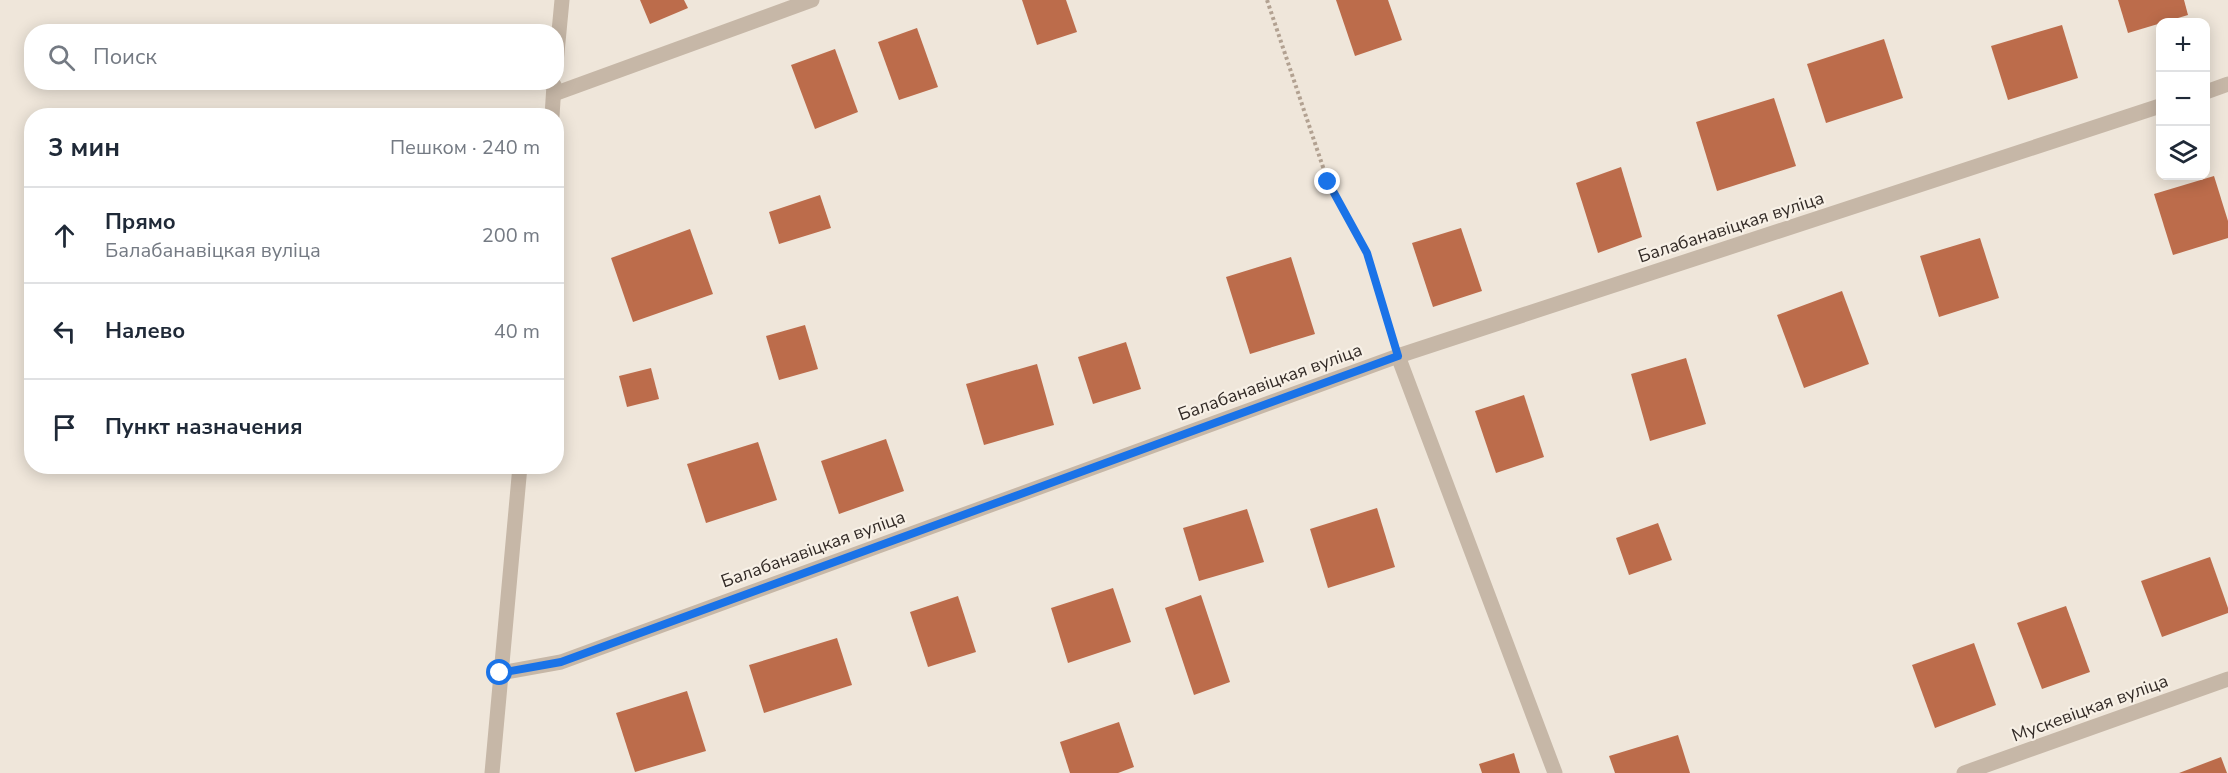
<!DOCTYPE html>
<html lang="ru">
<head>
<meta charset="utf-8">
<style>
	body { margin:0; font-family:"Nunito Sans",sans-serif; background:#f6f6f7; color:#1f2937 }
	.controls { position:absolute; right:18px; top:18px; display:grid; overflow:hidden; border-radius:12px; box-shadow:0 3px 15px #0003 }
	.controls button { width:54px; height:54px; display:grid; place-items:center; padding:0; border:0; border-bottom:2px solid #e0e1e3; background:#fff; color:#1f2937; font:30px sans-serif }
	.stop { position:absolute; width:18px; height:18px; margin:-14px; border:4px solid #1a73e8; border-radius:50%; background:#fff }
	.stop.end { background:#1a73e8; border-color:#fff; box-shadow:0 2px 6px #0008 }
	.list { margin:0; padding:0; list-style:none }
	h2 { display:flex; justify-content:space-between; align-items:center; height:78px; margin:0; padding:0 24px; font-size:26px }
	h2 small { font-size:20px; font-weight:400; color:#747a83 }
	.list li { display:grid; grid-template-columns:39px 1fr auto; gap:18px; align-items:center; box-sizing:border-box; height:96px; padding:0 24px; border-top:2px solid #e0e1e3 }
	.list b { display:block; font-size:22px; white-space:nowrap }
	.list p { margin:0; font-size:20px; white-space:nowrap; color:#747a83 }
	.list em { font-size:20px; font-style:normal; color:#747a83 }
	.icon { flex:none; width:33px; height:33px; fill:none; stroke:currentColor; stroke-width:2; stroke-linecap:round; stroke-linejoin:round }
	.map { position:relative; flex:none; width:2228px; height:773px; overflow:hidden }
	.search { position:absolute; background:#fff; box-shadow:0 3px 15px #0003; left:24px; top:24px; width:540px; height:66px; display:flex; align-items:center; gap:15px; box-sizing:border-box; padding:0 21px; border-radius:24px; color:#747a83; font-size:22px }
	.panel { position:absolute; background:#fff; box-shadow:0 3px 15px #0003; left:24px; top:108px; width:540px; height:366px; border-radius:24px }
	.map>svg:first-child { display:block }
	.building { fill:#bc6c4b }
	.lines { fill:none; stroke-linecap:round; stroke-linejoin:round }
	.path { stroke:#b2a191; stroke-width:4; stroke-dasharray:3 3; stroke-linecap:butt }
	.minor { stroke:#c6b7a7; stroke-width:15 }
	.route { stroke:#1a73e8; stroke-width:8 }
	.labels { text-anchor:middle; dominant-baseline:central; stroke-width:4.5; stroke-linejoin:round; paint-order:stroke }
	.street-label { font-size:18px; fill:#332b27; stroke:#f7f0e6 }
</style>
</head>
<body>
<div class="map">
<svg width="2228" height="773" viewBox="0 0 2228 773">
	<rect width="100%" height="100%" fill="#efe6da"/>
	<g class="building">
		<path d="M640,0H684L688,8L650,24Z"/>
		<path d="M1022,0H1066L1077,32L1037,45Z"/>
		<path d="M1336,0H1388L1402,40L1355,56Z"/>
		<path d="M2118,0H2184L2188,15L2128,33Z"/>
		<path d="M2062,25L2078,78L2008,100L1991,46Z"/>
		<path d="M917,28L938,87L899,100L878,42Z"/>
		<path d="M1884,39L1903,98L1826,123L1807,64Z"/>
		<path d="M835,49L858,112L815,129L791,65Z"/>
		<path d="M1774,98L1796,166L1717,191L1696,122Z"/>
		<path d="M1621,167L1642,237L1598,253L1576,183Z"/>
		<path d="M2214,176L2228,221V238L2173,255L2154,194Z"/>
		<path d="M820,195L831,228L779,244L769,212Z"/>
		<path d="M1461,228L1482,291L1433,307L1412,243Z"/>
		<path d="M690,229L713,294L633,322L611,258Z"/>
		<path d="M1980,238L1999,298L1939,317L1920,256Z"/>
		<path d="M1291,257L1315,334L1250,354L1226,277Z"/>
		<path d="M1842,291L1869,364L1804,388L1777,315Z"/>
		<path d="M805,325L818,369L779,380L766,336Z"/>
		<path d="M1126,342L1141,389L1093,404L1078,357Z"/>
		<path d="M1686,358L1706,424L1650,441L1631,374Z"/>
		<path d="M1037,364L1054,425L984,445L966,384Z"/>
		<path d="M651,368L659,399L627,407L619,376Z"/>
		<path d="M1524,395L1544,457L1496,473L1475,411Z"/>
		<path d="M886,439L904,491L839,514L821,461Z"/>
		<path d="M758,442L777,500L706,523L687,464Z"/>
		<path d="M1377,508L1395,567L1328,588L1310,529Z"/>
		<path d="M1247,509L1264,562L1199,581L1183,528Z"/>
		<path d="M1658,523L1672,560L1629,575L1616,538Z"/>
		<path d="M2210,557L2228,608V613L2162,637L2141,581Z"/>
		<path d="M1113,588L1131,642L1068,663L1051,608Z"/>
		<path d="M1201,595L1230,682L1194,695L1165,608Z"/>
		<path d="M958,596L976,652L928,667L910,612Z"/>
		<path d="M2066,606L2090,672L2042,689L2017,623Z"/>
		<path d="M837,638L852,685L764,713L749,665Z"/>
		<path d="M1974,643L1996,705L1935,728L1912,665Z"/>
		<path d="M687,691L706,751L635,772L616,713Z"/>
		<path d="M1119,722L1134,767L1118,773H1070L1060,742Z"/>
		<path d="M1678,735L1690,773H1615L1609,756Z"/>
		<path d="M1514,753L1520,773H1482L1479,764Z"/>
		<path d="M2221,757L2227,773H2179Z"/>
	</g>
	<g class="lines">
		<path class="path" d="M1267,0L1328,182L1367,253L1391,333"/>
		<g class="minor">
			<path d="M556,63L562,0"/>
			<path d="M2206,92L2228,84"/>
			<path d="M554,94L812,0"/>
			<path d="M552,116L554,85"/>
			<path d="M1398,356L1555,773"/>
			<path d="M500,673L561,662L1398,356L2160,106"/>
			<path d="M492,773L520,466"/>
			<path d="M1964,773L2228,679"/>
		</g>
	</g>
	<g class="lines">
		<path class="route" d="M500,673L561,662L1398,356L1367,253L1328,182"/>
	</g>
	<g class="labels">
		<g class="street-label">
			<text transform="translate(1731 227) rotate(-18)">Балабанавіцкая вуліца</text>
			<text transform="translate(1270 382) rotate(-20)">Балабанавіцкая вуліца</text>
			<text transform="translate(813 549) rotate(-20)">Балабанавіцкая вуліца</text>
			<text transform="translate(2090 708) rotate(-20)">Мускевіцкая вуліца</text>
		</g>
	</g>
</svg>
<div class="controls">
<button>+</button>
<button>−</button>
<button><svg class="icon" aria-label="layers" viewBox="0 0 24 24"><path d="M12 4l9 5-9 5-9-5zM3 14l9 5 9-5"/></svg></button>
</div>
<div class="stop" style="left:500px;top:673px"></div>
<div class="stop end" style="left:1328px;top:182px"></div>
<div class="search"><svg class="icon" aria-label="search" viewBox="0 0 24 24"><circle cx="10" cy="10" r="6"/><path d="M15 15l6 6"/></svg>Поиск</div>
<section class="panel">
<h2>3 мин<small>Пешком · 240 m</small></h2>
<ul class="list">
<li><svg class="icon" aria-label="ahead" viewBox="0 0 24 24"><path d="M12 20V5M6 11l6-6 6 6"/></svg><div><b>Прямо</b><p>Балабанавіцкая вуліца</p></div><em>200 m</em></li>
<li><svg class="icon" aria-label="left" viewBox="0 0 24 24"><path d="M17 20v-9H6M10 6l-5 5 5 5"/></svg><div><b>Налево</b></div><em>40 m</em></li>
<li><svg class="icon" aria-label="arrive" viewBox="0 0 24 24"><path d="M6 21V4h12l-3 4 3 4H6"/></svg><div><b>Пункт назначения</b></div></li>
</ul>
</section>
</div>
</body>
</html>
